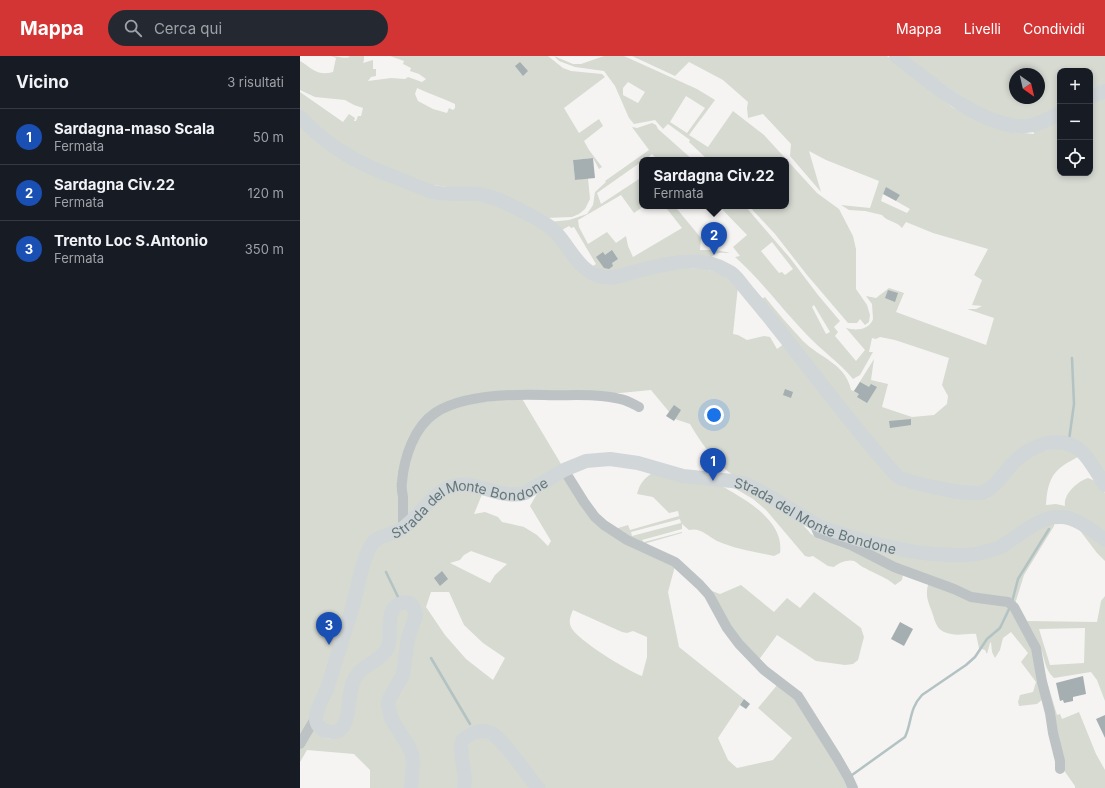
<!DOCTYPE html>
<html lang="it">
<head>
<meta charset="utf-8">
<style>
	body { margin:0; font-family:Inter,sans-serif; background:#242831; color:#f1f3f6 }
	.controls { position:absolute; right:12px; top:12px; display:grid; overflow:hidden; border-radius:8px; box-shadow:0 2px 6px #0003 }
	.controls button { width:36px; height:36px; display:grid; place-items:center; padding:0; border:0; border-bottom:1px solid #363941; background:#171b24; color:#f1f3f6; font:20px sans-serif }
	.compass { position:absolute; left:709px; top:12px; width:36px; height:36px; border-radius:50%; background:#171b24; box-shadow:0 2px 6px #0003; rotate:146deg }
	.you { position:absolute; left:414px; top:359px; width:14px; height:14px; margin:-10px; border:3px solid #fff; border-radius:50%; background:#1a73e8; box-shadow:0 0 0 6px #1a73e833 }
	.badge { display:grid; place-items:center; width:26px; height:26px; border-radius:50%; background:#d33534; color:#fff; font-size:13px; font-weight:700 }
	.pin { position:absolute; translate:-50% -33px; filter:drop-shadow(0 1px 2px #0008) }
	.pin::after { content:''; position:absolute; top:21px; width:14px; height:12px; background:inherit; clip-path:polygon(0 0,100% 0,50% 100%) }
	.popup { position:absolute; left:339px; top:101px; width:150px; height:52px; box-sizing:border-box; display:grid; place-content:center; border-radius:8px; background:#171b24; filter:drop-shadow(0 1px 3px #0005); font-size:13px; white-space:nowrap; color:#9ea1a6 }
	.popup b { font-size:15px; color:#f1f3f6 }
	.popup::after { content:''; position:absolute; left:50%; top:100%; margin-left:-8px; border:8px solid transparent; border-top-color:#171b24 }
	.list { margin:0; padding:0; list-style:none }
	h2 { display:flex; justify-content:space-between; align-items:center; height:52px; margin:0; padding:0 16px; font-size:17px }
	h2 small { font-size:13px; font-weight:400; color:#9ea1a6 }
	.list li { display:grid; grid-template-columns:26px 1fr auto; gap:12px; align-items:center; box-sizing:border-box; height:56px; padding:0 16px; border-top:1px solid #363941 }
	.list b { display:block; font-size:15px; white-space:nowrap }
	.list p { margin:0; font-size:13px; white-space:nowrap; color:#9ea1a6 }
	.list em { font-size:13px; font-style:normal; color:#9ea1a6 }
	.icon { flex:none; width:22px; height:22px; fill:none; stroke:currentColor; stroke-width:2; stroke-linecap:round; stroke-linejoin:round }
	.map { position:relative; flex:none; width:805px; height:732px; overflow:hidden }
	header { display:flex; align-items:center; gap:24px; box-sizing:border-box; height:56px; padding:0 20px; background:#d33534; color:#fff }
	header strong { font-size:19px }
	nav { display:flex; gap:22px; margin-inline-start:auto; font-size:14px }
	.search { width:280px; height:36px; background:#242831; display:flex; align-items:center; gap:10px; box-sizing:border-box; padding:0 14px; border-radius:22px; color:#9ea1a6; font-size:15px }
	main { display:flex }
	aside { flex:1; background:#171b24 }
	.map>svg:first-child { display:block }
	.green { fill:#d6dad1; fill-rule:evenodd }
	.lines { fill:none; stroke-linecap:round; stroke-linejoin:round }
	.stream { stroke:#b3c2c3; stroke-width:2.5 }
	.building { fill:#a5aeb0 }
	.street { stroke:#bdc2c4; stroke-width:10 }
	.secondary { stroke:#d1d6d8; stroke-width:14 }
	.labels { text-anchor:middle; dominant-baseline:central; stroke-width:4; stroke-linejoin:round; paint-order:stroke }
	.street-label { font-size:14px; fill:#63767a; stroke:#fff }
</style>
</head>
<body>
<header>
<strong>Mappa</strong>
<div class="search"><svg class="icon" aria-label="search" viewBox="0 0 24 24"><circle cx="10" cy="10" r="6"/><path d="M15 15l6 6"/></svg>Cerca qui</div>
<nav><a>Mappa</a><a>Livelli</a><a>Condividi</a></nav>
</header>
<main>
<aside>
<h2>Vicino<small>3 risultati</small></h2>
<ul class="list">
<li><span class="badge" style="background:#1a4fb4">1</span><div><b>Sardagna-maso Scala</b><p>Fermata</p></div><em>50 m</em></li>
<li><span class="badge" style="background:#1a4fb4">2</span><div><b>Sardagna Civ.22</b><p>Fermata</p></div><em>120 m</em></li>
<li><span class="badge" style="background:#1a4fb4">3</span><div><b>Trento Loc S.Antonio</b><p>Fermata</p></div><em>350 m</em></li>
</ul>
</aside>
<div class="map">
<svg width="805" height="732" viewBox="0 0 805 732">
	<rect width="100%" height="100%" fill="#f5f4f2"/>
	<g class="green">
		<path d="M31,0C38,0 44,3 50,1L48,0H64V4L63,7L73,4V13H76V20L71,21L68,25L91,22L105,23L108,21L122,26L126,23L119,18L110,15L111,12L103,8L104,5L90,0H248L263,12L271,15L302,18L305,21L264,52L279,77L299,63L303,70L284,85L289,94L302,111L299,113L293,102L273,104L275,124L288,122L290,143L285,153L279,158L272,161L246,162L170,134L125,128L46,94L0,56V36L43,66L49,58L55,62L54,65H56L58,60H61L63,52L54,49L45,44L15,41L0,34V5C13,13 17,20 33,16L36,2ZM117,32C130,38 142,42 155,48V52L153,54L149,52L147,57L133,53L118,45L115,38Z"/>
		<path d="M254,0L273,8H281L304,0H324L397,33L415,44L389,79L408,91L433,55L464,79L517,137L539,153L553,180L556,193V233L567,249L570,259L569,266L565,269L560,263L557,267H548L507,219L475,178L449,150H486V104H408L389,86L390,84L368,68L363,73L355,64L334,68L329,62L315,30L304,15L275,11L259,5ZM328,26L345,36L338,47L323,39V32ZM386,40L405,52L387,77L370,66Z"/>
		<path d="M332,0H587L652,51L693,71L713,76L734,78L732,67L715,66L678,52L603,0H805V420L751,383L687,429L679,433L610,421L594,410L460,244L465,241C477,256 490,271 503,285C520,302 546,308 551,334L554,335L574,303L571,324L588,328L582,351L612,361L634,359L647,348L648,340L642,329L649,302L595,284L580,281L576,283L572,282L569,296H573L560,319L553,323C539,306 521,294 506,278C482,253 461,224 435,201L440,200L433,191L447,179L419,150H445L490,202L518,239L540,265L534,271L538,276L535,280L556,305L565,294L546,272C556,275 569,274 573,263L572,248L566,240L576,242L589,232L604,237L596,256L686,289L694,262L667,253H676L682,250L672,249L682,224L674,219L688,193L633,177L606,166L602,172C597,165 587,166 582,159L565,155L549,154L541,149L570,152L579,125L526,104L509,95L521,136L490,100L491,88L463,58L448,62L447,52L448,46L423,24L389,6L375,20ZM760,15H790V117H760ZM715,18H739V42H715ZM586,132L600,139L596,145L610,153L607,157L581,145L583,138ZM472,186L493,213L485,219L482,216L479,217L461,195ZM514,249L530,276L526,278L512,251Z"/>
		<path d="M352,67L356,69L358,73L393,104H358L352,98L345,104H342V106H341L297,137L301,148L342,121V150H344L334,157L321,139L278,164L279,171L288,188L307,176L316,187L326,180L328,190L333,201L382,172L367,153L372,150L377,153L401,182L400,194H417L430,197C422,197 417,195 412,201L305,217L293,210L296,208L274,171L271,172L269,170L262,174L249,166L269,164L287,158L293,149L295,136L306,126L305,125L349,94L332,71L337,72Z"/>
		<path d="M0,68L46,104L190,146L248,175L278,215L355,216L386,212L404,213L419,217L438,230L433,278L438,279L447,284L464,280L470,281L477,293L484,288L592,422L672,442L726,400L760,391L780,400C754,413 748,420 746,449L756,448L765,450C763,438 778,425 788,422L798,426L805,437V478L777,462L716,476L682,492L623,493L539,472L434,420C416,408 401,387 390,368L375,363L351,334L310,338L216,336L134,355L107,392L100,468L81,478L22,637L0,683Z"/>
		<path d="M221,341L261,408L256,413L219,434L172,425L105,465L103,425L110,392L127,366L153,350Z"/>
		<path d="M354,416C376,421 399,423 421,430C426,432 432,436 437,439C457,451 484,470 480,497L474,500C456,496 435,493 417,485C408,480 400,471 389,474L382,468V473L342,484L344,486L382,476V477L347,487L346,490L315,473L328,469L330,474L379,460L378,455L369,457L353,441L337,438C340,427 344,422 354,416ZM380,463L381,467L332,480L331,476Z"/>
		<path d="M264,421L285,451L375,510L368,536L379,591L444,643L418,682L428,704L437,712L473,704L492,682L458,652L478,628L494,640L551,732H244L210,691L168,672L160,732H117L92,655L113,579L107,540L86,585L71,604L37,669H24L21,658L73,494L136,445L155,435L183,436L174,458L185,456L198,461L202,466L224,471L237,479L248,490L251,485L230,450L238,436ZM171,495L207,508L195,519L190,527L150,507L160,504L164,499ZM131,536H149L164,569L183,587L205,602L193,624L166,603L145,579L126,551ZM273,554L322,576L327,577L333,575L347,581V601L342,620C328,615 277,584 271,571C268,565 271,559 273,554Z"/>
		<path d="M431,430L442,432L498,463L511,478L519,483L541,489L603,519L602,524L595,529C586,521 575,518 565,512C561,511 558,507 554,505C548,503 538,507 534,511L528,510L513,500L509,501L505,500L466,454L453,443Z"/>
		<path d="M754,465V470L724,519L715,548L683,541L628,522L547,484L662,504Z"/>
		<path d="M778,472L805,490V505L797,497Z"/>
		<path d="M629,526L700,547L713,553L734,590L744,642L737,648L719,650L718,646L720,639L733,636L736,626L721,606L728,597L711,576L703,582L700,594L695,602L692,596L691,586L690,587L687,598L685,594L679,592L676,578C668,577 660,580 651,578C639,576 636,570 633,559C629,547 624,540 629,526Z"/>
		<path d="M441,529L474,556L487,542L500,552L514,536L561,572L564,581L558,604L553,608L545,609L516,605L477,579L458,605L435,580L412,535L420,538Z"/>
		<path d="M805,540V645L797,624L791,616L754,622C744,613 745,602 740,590C737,582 731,573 727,565L797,566L801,545ZM785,572L784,607L750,609L739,573Z"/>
		<path d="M105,551L110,555L102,615L86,642L108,695V732H70V714L54,698L7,694L0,706V692L12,671C19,678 24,685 35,682L55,632L70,613L97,558Z"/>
		<path d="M745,619L757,659L760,658L762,663L779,656L796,698L805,714V732H775V730L763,713Z"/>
		<path d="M183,680L193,686L232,732H170L165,704L169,686Z"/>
	</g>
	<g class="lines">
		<g class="stream">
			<path d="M769,384L774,348L772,302"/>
			<path d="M86,516L99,543"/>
			<path d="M712,546L718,523L749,473"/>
			<path d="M131,602L170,668"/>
			<path d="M552,719L605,681C612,666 609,653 622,639L666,609L675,601L687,583L700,572L710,551"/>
		</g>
	</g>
	<g class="building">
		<path d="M220,6L228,15L223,20L215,10Z"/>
		<path d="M293,102L295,122L275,124L273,104Z"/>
		<path d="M586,131L600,139L596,145L583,138Z"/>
		<path d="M312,194L318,203L312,207L313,210L309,213L304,212L296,201L303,196L305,199Z"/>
		<path d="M588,234L598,237L595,246L585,242Z"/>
		<path d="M560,326L569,331L571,328L577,331L567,347L557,341L559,338L554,335Z"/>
		<path d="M485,333L493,336L491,342L483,339Z"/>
		<path d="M374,349L381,354L374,365L366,360Z"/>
		<path d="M611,363V369L590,372L589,365Z"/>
		<path d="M142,515L148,523L140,530L134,522Z"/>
		<path d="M600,566L613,573L604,590L591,583Z"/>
		<path d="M783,620L786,638L773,641V645L764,647L763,644L760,645L756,627Z"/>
		<path d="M444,643L450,648L446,653L440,649Z"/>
		<path d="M805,659V682L796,663Z"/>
	</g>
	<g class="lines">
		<g class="street">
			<path d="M264,414L284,446L295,461L304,469L327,484L375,506L400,529L409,539L427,572L439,588L464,614L498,640L537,702L548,721L553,732"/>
			<path d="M514,467L518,477L551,489L594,511L654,533L671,541L700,545L708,546L714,551L736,592L742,626L750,657L753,677L760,705V713"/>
			<path d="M103,472C103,462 103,451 103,441C102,436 101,431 102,426C104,402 114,371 135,357C162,339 213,338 244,339C269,340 296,337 320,343C327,344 333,348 339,351"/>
			<path d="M0,688L16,661"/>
		</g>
		<g class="secondary">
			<path d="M596,0C628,25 683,73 726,70C738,70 749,62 760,57"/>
			<path d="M790,41L805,35"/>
			<path d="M0,61C30,93 61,109 102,124C112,128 123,133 133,136C148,139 164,137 178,138C200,141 225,157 244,167C268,180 274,216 303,221C313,223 324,219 333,216C362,209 400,197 428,215C435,218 439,225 444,231C454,243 465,256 475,269C516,320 554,373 598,421L603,423C617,428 672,441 684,436C695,432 704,417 712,408C729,390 761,376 782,396C791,405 798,419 805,429"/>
			<path id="s1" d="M111,732L113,709L112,698L109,691L91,662L88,648L89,643L103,619L108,582L116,559C115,555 114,551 111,548C108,546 105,546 102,547C82,552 95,579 87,593C80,605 65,608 57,619C54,623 52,627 51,633C47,648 52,685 23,674C19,671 15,667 16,661C16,653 25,639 28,630C36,603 45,576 53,549C58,532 62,502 72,488C78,479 93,479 103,472C117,462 132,439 145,433C173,419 198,445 225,437L264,414L286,405L310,403L338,407L383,420L432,425L446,428C472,440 494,457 520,470C531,475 543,478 554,482C590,492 625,500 662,499C675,499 688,496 700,491C719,481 737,461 759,461C774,460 794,475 805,484"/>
			<path d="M164,732C168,717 158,702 162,685C169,678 180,672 191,677C204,684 227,719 238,732"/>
		</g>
	</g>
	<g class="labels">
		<g class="street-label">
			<text stroke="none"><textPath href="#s1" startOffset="683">Strada del Monte Bondone</textPath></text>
			<text stroke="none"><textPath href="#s1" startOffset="1055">Strada del Monte Bondone</textPath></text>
		</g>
	</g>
</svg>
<div class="controls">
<button>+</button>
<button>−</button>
<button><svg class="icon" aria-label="locate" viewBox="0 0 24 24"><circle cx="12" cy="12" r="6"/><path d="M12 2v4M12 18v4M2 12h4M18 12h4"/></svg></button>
</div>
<svg class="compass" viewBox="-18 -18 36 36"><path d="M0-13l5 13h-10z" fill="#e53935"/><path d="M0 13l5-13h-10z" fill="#9ea1a6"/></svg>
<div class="you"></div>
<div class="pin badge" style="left:413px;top:425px;background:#1a4fb4">1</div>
<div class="pin badge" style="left:414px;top:199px;background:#1a4fb4">2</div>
<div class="popup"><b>Sardagna Civ.22</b>Fermata</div>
<div class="pin badge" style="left:29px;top:589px;background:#1a4fb4">3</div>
</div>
</main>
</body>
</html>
